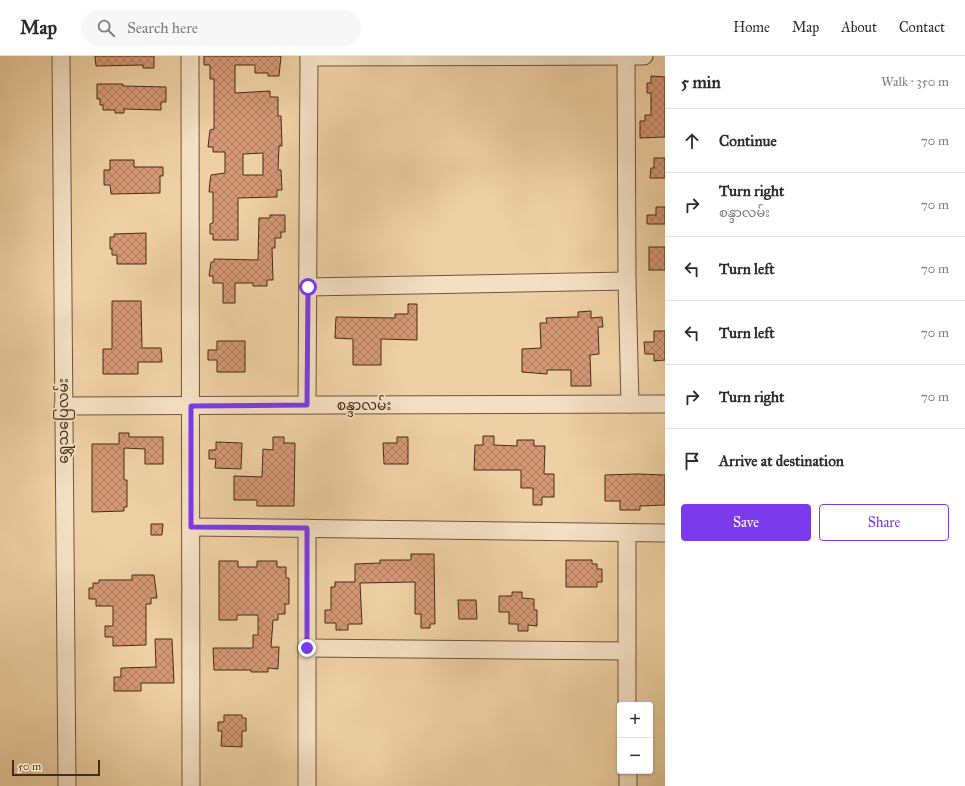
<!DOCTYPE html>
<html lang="en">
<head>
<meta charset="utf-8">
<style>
	body { margin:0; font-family:"IM FELL Great Primer","Noto Sans Myanmar",serif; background:#f7f7f7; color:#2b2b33 }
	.controls { position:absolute; right:12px; bottom:12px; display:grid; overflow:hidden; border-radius:4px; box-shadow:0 1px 3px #0004 }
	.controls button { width:36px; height:36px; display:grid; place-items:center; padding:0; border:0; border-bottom:1px solid #e1e1e2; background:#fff; color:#2b2b33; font:20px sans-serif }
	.scale { position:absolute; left:12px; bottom:10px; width:88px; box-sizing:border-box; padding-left:4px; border:2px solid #482b15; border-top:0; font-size:11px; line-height:14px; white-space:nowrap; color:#482b15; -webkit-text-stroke:3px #f3e0c3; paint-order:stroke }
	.stop { position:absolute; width:12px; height:12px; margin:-9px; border:3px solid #7c3aed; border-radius:50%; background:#fff }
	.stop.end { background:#7c3aed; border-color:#fff; box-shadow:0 1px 4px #0008 }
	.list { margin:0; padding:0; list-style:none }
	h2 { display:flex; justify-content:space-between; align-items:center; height:52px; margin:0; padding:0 16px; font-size:17px }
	h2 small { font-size:13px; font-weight:400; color:#7c7c81 }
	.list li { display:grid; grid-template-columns:26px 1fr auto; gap:12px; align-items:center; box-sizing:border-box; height:64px; padding:0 16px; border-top:1px solid #e1e1e2 }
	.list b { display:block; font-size:15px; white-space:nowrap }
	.list p { margin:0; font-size:13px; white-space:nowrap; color:#7c7c81 }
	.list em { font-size:13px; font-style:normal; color:#7c7c81 }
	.actions { display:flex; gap:8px; padding:12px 16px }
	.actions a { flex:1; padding:9px 0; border:1px solid #7c3aed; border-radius:4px; text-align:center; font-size:14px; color:#7c3aed }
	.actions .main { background:#7c3aed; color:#fff }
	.icon { flex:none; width:22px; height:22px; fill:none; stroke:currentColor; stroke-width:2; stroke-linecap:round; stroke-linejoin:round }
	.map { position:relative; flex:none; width:665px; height:730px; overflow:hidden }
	header { display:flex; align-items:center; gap:24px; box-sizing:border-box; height:56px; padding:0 20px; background:#fff; border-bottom:1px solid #e1e1e2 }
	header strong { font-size:19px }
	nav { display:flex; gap:22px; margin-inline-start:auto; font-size:14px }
	.search { width:280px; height:36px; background:#f7f7f7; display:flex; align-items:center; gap:10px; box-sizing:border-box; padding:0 14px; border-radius:22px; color:#7c7c81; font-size:15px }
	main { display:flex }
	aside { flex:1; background:#fff }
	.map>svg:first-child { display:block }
	.building { fill:url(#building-cross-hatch); stroke:#482b15; fill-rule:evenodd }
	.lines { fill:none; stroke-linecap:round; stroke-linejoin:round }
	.minor-casing { stroke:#715438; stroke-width:19 }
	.minor { stroke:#f3e0c3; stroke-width:17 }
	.route { stroke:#7c3aed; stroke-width:5 }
	.labels { text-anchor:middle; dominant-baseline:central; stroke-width:3.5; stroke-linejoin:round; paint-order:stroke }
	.street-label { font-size:14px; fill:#482b15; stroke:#f3e0c3 }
</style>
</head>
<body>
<header>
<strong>Map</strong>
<div class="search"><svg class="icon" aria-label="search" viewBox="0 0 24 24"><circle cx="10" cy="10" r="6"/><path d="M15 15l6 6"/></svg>Search here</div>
<nav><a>Home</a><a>Map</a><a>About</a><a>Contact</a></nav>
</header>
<main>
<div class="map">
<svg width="665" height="730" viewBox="0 0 665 730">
	<defs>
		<pattern id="building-cross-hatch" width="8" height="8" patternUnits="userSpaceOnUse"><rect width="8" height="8" fill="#d49875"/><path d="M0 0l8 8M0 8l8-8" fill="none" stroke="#ae7c5f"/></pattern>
	</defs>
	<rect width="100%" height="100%" fill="#edd0a3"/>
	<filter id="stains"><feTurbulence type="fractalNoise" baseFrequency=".005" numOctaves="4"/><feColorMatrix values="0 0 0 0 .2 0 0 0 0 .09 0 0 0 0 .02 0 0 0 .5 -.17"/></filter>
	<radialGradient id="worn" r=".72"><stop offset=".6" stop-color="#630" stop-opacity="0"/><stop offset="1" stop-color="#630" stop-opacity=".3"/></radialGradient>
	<g class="building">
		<path d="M95,0H154V12H143V9L96,10Z"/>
		<path d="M204,0H281L279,20H268V17H255V9H235V37L270,35V41H278V60H281L282,90H279L278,114H281L282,134H277V141L238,142V184H213V178H210V168L213,167V136H209L210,125L211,119L225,117V96H213V91H208L210,74L214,73V23H210V9H204ZM263,97V119H243V98Z"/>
		<path d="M651,20L665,21V81L640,82V65H645V59H651V37H647V27H651Z"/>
		<path d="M97,28H123V30L166,31V46H161V54L124,53V57H115V54H103V49H100V43H97Z"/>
		<path d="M654,102H665V122H650L651,112H654Z"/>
		<path d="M110,104H134V111H163V120H160V137L111,138L110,129H104V114H110Z"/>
		<path d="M656,151H665V168H647V159H656Z"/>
		<path d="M270,159H285V176H281V182H275V192H272L273,224H267V230H253V227H235V247H223V227H213V220H209L211,206H214V203L258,204L259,162H270Z"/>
		<path d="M146,177V208H117V199H112V193H110V181H114V178Z"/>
		<rect x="649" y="191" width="16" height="23"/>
		<path d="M112,245H141L142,292H161L162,306H138V318H103V293H112Z"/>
		<path d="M408,248H417V284L381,283V309H353V283L335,282L336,261L395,262V258H408Z"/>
		<path d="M591,255V262L602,261L603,271H598L599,298L590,299L591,330H571V314H547V318L522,316V293L541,292L540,267H547L546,262L574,261H578V256Z"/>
		<path d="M654,275H665V304L654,305V298H645L644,286H654Z"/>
		<path d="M217,285H245V316H217V304H208V294H217Z"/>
		<path d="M119,377H129V381H163V408H145V393L124,392V424H127V451H124V455L92,456V388H119Z"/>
		<path d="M483,380H494V389L517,390V384H534V390H545L544,418H554V441H542V449H533V432H521V414H474L475,389H483Z"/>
		<path d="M273,381H284V387H295L294,450H257V444H234V420L262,421L263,393L273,394Z"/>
		<path d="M397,381H408V408H384L383,387H397Z"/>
		<path d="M216,386L242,387L241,413L215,412L216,403H209V394H216Z"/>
		<path d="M637,418L665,419V449L640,450V454H620V445H605V419Z"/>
		<path d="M151,468H163L162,479H151Z"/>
		<path d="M411,498H434L435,568H430V572H421V558H415V526L360,527L362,568H348V574H336V567H325V554H331V531H335V526H355V508L380,507V504H411Z"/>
		<path d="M566,504H592V508H597V513H602V526H597V531H566Z"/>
		<path d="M219,505H238V511H257V505H277V511H286V522H289V548H285V558H278V564H273L271,591H279L278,613L268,612V616H251V614H214L213,592H253V579H258V559H237V564H219Z"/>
		<path d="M132,519H154L157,542H151V548H146V589L113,590V581H105V570H113V550H96V543H89V532H93V527H99V524H132Z"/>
		<path d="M512,536H522V542L534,543V554H537V570L528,569V575H518V568H509V556H499V540H512Z"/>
		<path d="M458,544H476L477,563H459Z"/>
		<path d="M155,583H172L174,627H141V635H114V621H121V612L156,611Z"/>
		<path d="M224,659H242V662H246V675H242V691L221,690L222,675H218V666H224Z"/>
	</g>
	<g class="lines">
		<defs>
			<g id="minor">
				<path d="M61,0L67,730"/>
				<path d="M190,0L191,730"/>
				<path d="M626,0L627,225L630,348"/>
				<path d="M309,1L644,0"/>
				<path d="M308,231L627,225"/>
				<path d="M307,349L309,0"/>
				<path d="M63,350L665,348"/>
				<path d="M191,471L665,477"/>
				<path d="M627,477V649"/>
				<path d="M307,592L627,595"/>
				<path d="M628,715V730"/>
				<path d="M307,730V472"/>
			</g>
		</defs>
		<use href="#minor" class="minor-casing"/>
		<use href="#minor" class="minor"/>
	</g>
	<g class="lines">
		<path class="route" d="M307,592V472L191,471V350L307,349L308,231"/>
	</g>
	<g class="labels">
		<g class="street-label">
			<text x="364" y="349">စန္ဒာလမ်း</text>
			<text transform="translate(63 365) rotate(-90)">ရွှေသပြေလမ်း</text>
		</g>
	</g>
	<rect width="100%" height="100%" filter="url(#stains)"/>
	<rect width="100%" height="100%" fill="url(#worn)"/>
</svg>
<div class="controls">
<button>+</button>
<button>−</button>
</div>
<div class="scale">50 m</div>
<div class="stop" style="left:308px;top:231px"></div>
<div class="stop end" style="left:307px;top:592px"></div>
</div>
<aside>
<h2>5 min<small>Walk · 350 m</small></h2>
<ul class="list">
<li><svg class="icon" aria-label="ahead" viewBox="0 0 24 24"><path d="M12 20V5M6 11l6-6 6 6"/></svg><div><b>Continue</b></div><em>70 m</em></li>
<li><svg class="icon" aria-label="right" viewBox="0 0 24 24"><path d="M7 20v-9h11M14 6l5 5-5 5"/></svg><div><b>Turn right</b><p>စန္ဒာလမ်း</p></div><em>70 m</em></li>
<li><svg class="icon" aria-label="left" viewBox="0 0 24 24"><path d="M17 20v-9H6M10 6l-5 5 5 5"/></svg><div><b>Turn left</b></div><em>70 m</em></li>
<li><svg class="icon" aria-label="left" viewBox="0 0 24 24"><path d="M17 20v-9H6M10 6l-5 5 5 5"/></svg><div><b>Turn left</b></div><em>70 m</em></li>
<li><svg class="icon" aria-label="right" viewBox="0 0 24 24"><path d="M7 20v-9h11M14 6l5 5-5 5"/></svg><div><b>Turn right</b></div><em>70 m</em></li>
<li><svg class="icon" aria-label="arrive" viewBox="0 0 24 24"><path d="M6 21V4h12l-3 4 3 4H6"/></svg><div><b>Arrive at destination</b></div></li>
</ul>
<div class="actions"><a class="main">Save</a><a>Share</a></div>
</aside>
</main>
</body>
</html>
